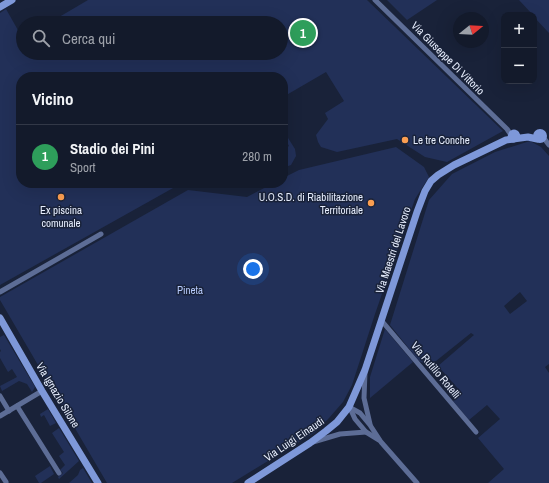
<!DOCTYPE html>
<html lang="it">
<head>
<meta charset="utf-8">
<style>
	body { margin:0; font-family:"Archivo Narrow",sans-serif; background:#1c2333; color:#f1f3f6 }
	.controls { position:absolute; right:12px; top:12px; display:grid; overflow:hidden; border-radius:8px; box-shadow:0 4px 16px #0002 }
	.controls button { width:36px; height:36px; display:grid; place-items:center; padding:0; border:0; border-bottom:1px solid #323847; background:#131a2b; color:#f1f3f6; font:20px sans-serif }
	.compass { position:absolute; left:453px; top:12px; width:36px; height:36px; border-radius:50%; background:#131a2b; box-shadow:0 4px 16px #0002; rotate:72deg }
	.you { position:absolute; left:253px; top:269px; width:14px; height:14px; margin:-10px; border:3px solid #fff; border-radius:50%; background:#1a73e8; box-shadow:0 0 0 6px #1a73e833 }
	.badge { display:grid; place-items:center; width:26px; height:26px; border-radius:50%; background:#fb9e51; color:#fff; font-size:13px; font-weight:700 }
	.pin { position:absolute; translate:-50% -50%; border:2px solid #fff; box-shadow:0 1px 4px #0006 }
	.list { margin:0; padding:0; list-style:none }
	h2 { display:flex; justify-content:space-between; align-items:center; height:52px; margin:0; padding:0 16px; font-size:17px }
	h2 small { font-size:13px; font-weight:400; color:#9da1a9 }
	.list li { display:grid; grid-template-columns:26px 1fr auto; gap:12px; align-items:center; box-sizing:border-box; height:64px; padding:0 16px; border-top:1px solid #323847 }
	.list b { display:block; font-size:15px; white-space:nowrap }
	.list p { margin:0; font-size:13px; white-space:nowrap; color:#9da1a9 }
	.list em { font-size:13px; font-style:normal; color:#9da1a9 }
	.icon { flex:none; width:22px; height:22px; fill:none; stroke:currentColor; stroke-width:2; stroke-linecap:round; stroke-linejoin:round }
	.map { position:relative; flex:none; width:549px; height:483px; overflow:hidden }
	.search { position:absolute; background:#131a2b; box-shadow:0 4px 16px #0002; left:16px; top:16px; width:272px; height:44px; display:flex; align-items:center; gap:10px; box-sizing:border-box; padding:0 14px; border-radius:22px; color:#9da1a9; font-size:15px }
	.panel { position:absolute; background:#131a2b; box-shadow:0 4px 16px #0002; left:16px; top:72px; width:272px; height:116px; border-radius:16px }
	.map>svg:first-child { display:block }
	.green { fill:#223058; fill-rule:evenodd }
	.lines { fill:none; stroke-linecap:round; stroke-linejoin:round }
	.street { stroke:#5d6d96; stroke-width:5 }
	.secondary { stroke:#7e98d9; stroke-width:7 }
	.poi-dot { fill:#fb9e51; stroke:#192239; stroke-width:1.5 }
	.labels { text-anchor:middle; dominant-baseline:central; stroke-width:3; stroke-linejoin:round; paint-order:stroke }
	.street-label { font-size:11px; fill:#e6edfd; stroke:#192239 }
	.poi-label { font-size:11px; fill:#e6edfd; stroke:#192239; text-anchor:start }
	.park-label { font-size:11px; fill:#b6c9fa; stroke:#192239 }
</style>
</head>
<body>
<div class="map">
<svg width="549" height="483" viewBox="0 0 549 483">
	<rect width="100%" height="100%" fill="#192239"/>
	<g class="green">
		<path d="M88,0H367L503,131L447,162L425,157L397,139L337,152L321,147L318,142L316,135L328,119L325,113L344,101L326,72L283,97V77H21V183H182L0,285V13L6,9L23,39V53H281V23H49Z"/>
		<path d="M387,0H437L407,20Z"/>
		<path d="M519,0H549V33L534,17V15H533Z"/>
		<path d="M283,130L295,149L296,156L291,165L283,168V150L289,146L283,135Z"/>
		<path d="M530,141L541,147L549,156V364L545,367L549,373V483H488L504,469L478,438L500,419L487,405L469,420L453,401L462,393L438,366L474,335L471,333L436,361L428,365L419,361L390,325L429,200L452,174L495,152ZM520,292L527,301L510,314L504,306Z"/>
		<path d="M396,147L424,167L429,177L415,199L375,314L352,385L343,402L329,418L314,433L232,483H107L0,300V297L188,190L247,197L274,183H283V178L299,170Z"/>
		<path d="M385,329L413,362L370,398V377Z"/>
		<path d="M4,335L35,387L32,392L27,384L19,381L2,391L0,386L17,377L12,369L8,372L0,358V352L1,351L0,349V337Z"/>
		<path d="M48,409L56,423L50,426L44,415L41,417L40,414Z"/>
		<path d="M59,428L79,461L59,479L58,477L63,473L60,470L65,465L59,456L64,452L52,433Z"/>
		<path d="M50,466L54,474L41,483H39L35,476Z"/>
		<path d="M83,468L92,483H69L78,475L80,470Z"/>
	</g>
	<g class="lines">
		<g class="street">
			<path d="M375,0L507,129L511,135"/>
			<path d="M543,137L549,145"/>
			<path d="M0,292L101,234"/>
			<path d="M381,320L476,432"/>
			<path d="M365,372L364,398L370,424"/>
			<path d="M0,396L9,411"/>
			<path d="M17,406L59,473"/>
			<path d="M349,407L360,413L370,425L381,442L417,483"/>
			<path d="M350,408L355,419L366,432L379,440"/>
			<path d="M0,416L42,391"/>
			<path d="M313,442L340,434L366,432"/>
			<path d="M0,473L6,482"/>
		</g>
		<g class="secondary">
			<path d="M0,7L12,0"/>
			<circle cx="540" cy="136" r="3.5"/>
			<path d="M516,138L517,136L516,134L514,133L512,134L511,137L513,139L528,137L537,139"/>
			<path d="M0,318L42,391L98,483"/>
			<path d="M248,483L310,443L326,431L337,422L349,407L365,370L417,212L425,191L431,181L438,175L454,165L506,140L514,139"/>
		</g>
	</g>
	<g class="poi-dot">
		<circle cx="405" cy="140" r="4"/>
		<circle cx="61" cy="197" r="4"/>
		<circle cx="371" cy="203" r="4"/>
	</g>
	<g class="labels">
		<g class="street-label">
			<text transform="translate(448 58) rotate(45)">Via Giuseppe Di Vittorio</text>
			<text transform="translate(393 250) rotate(-72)">Via Maestri del Lavoro</text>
			<text transform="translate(436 370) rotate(50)">Via Rutilio Rotelli</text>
			<text transform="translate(58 395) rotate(59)">Via Ignazio Silone</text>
			<text transform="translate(294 439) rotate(-34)">Via Luigi Einaudi</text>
		</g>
		<g class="poi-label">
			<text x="413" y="140">Le tre Conche</text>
			<text x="363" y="197" text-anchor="end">U.O.S.D. di Riabilitazione<tspan x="363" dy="13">Territoriale</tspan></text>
			<text x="61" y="210" text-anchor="middle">Ex piscina<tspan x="61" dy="13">comunale</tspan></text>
		</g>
		<g class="park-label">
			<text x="190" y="290">Pineta</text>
		</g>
	</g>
</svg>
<div class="controls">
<button>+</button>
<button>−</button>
</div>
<svg class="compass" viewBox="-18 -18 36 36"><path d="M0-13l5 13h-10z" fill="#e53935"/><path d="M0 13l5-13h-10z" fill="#9da1a9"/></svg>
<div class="you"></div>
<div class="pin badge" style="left:303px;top:33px;background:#2e9e5b">1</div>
<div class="search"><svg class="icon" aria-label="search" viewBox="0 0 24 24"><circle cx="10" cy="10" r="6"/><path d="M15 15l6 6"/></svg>Cerca qui</div>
<section class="panel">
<h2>Vicino<small></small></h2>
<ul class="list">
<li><span class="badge" style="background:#2e9e5b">1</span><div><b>Stadio dei Pini</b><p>Sport</p></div><em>280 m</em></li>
</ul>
</section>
</div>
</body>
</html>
